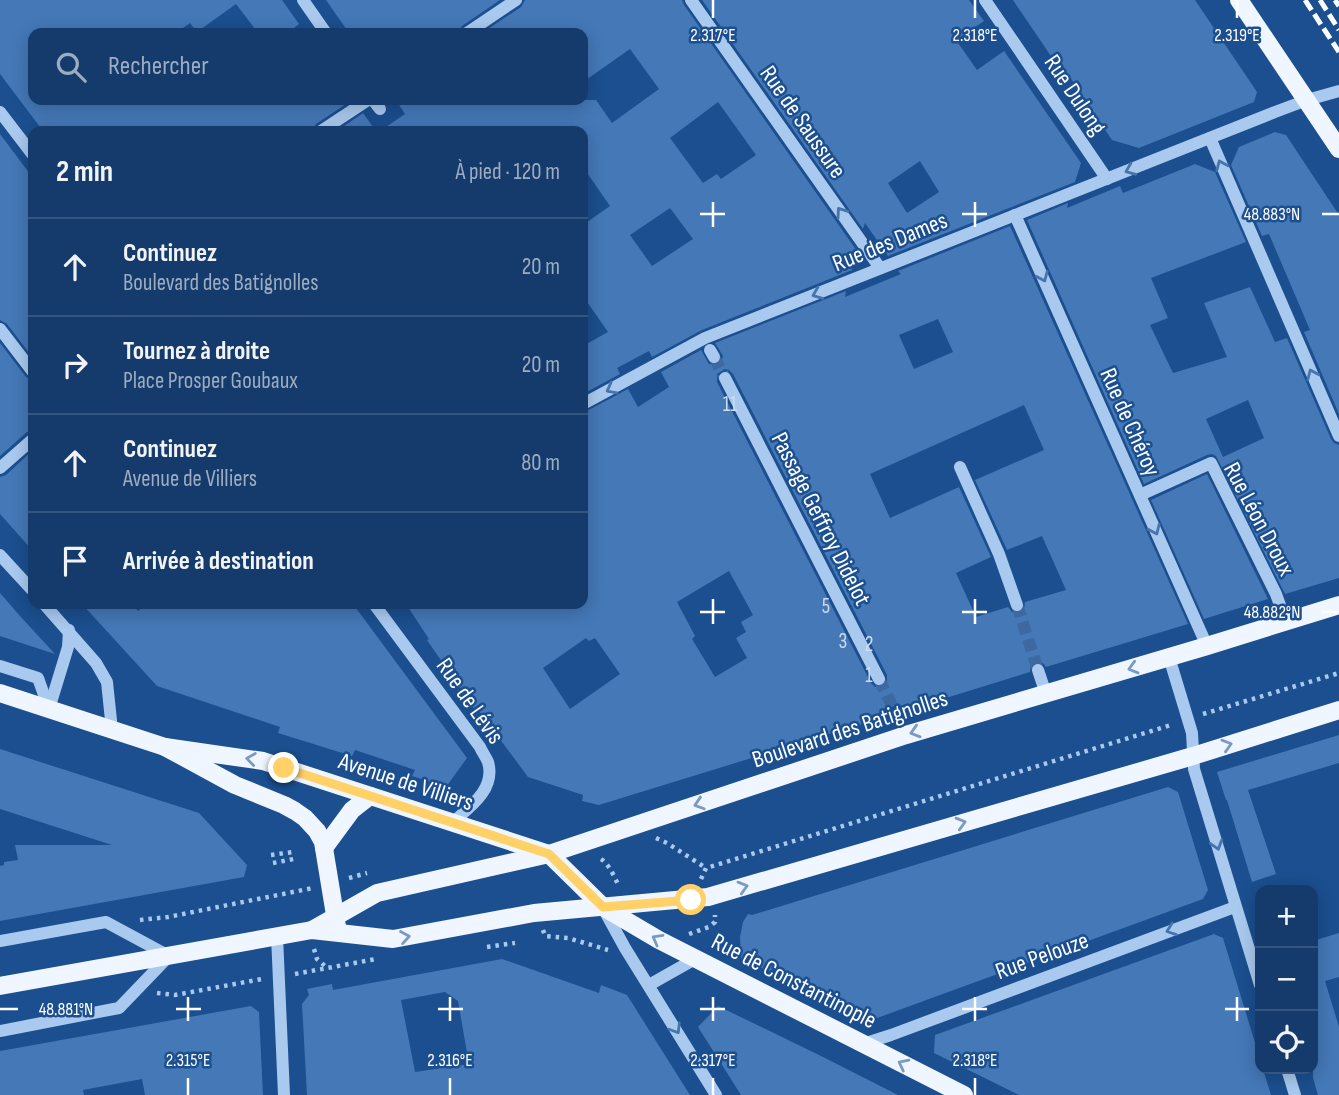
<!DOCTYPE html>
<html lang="fr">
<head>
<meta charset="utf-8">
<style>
	body { margin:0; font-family:"Sofia Sans Condensed",sans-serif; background:#214673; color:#f1f3f6 }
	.controls { position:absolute; right:21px; bottom:21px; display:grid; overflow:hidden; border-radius:14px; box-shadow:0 4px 18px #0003 }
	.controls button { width:63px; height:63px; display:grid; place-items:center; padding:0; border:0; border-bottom:2px solid #33557e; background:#143b6b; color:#f1f3f6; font:35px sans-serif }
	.stop { position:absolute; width:21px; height:21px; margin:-16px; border:5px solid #ffd166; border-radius:50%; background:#fff }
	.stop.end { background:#ffd166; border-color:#fff; box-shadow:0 2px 7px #0008 }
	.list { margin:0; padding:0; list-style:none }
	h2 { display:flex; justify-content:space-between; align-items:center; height:91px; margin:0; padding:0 28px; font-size:30px }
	h2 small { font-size:23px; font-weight:400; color:#9dadc1 }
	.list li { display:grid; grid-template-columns:46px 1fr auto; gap:21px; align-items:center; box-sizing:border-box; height:98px; padding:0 28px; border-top:2px solid #33557e }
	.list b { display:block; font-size:26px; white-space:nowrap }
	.list p { margin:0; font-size:23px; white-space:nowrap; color:#9dadc1 }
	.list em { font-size:23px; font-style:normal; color:#9dadc1 }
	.icon { flex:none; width:38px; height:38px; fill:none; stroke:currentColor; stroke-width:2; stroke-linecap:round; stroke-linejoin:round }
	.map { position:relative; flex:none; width:1339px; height:1095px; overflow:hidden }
	.search { position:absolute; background:#143b6b; box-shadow:0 4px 18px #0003; left:28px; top:28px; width:560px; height:77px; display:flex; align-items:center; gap:18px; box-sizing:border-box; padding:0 24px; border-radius:14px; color:#9dadc1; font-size:26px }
	.panel { position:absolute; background:#143b6b; box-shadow:0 4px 18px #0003; left:28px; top:126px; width:560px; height:483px; border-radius:14px }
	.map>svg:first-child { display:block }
	.building { fill:#4478b7; fill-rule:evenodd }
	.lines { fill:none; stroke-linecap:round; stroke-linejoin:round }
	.minor-tunnel { stroke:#3d69a0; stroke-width:12; stroke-dasharray:12 6; stroke-linecap:butt }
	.path { stroke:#a9c9ee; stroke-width:4.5; stroke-dasharray:3.5 5; stroke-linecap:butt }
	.minor { stroke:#a9c9ee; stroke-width:12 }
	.major { stroke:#f0f6ff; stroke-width:18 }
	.rail { stroke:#fff; stroke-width:5; stroke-dasharray:12 5; stroke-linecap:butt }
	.oneway { stroke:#4674ac }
	.oneway2 { stroke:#7b9ac1 }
	.route { stroke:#ffd166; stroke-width:9 }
	.ticks { fill:none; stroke:#fff; stroke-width:2.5 }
	.labels { text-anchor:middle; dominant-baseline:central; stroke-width:5; stroke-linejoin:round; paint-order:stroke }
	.number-label { font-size:21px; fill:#d0dded }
	.street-label { font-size:24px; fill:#fff; stroke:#1b4f8f }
	.ticks-label { font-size:18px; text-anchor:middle; fill:#fff; stroke:#1b4f8f; stroke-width:5; stroke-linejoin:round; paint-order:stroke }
</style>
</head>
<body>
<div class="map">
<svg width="1339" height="1095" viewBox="0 0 1339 1095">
	<rect width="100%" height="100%" fill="#1b4f8f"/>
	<g class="building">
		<path d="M0,0H282L299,24L288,33H258L236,4L197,32L190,23L176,33H33V100H352L316,124L312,131H43L0,74Z"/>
		<path d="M326,0H500L462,26L458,33H349Z"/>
		<path d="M525,0H682L684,5L857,251L852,270L702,330L652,357L649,351L617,368L620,374L583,394V346L608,332L583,296V225L610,206L583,167V131H380L405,114L396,100H596L612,123L659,89L630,49L583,82V33H482L521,7ZM718,102L756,155L721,179L717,174L703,183L670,138ZM670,208L693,239L652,266L630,235Z"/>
		<path d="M702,0H969L984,21L956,40L977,70L1004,51L1081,163L1075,182L888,256L865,223L863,229ZM920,161L939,192L907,213L888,183Z"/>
		<path d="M1013,0H1195L1257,92L1254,102L1139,148L1112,140L1060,62L1057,65Z"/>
		<path d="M363,113L376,131H337Z"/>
		<path d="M1275,132L1286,135L1339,215V414L1304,332L1310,330L1269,234L1262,236L1231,165L1239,147Z"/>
		<path d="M0,134L33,178V358L7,324L0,320Z"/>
		<path d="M1195,164L1215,172L1246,242L1151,278L1168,318L1150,325L1173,373L1227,357L1204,303L1250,287L1275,342L1287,338L1331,439L1334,443L1339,445V578L1285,594L1216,456L1212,454L1207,455L1144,484L1027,220L1068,203L1067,208L1120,186L1123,193ZM1248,400L1264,438L1223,457L1206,419Z"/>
		<path d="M1010,226L1188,624L1046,667L1043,663L1036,662L1031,665L1030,672L904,711L901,707L893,706L889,709L888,716L599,805L582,801L583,795L528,777L479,711L477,713L427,640L429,639L406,604H583V413L628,389L638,407L669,387L661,372L701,350L709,364L718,365L721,362L723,356L715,343L846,291L845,297L901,274L898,271ZM938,319L953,352L914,369L899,335ZM725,369L729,370L733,374L887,675V683L882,687H875L871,683L717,382V374ZM1024,405L1044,450L975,480L1007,550L1042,536L1066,590L1025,602L1024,610L1019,613L1012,612L1008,607L976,617L956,573L991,557L959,487L890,518L870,474ZM729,571L753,615L741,622L746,632L736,638L747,658L715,677L692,639L695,636L677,602ZM586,638L589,641L595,638L620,674L570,709L543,668Z"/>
		<path d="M0,343L26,377L33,381V430L27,432L0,456Z"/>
		<path d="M33,450V551L0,514V477L6,475Z"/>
		<path d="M1207,474L1268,599L1204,619L1151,500Z"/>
		<path d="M0,593L20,616L55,654L0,636Z"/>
		<path d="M82,604H132L138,611L147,604H353L467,758L446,787L412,776L415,770L355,750L352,756L307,742L278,733L280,727L157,686Z"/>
		<path d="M1339,735V763L1248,790L1276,874L1252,882L1227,800H1226L1217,772Z"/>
		<path d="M0,749L199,813L247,865L244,877L0,921V866L4,865V862L18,860L15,845H112L0,809Z"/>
		<path d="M1168,787L1178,792L1208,890L1203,899L869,1021L741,958L740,937L743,922L748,914L752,915Z"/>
		<path d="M1339,933V977L1325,981L1339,1027V1095H1318L1313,1078V941Z"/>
		<path d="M1214,934L1223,938L1260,1059V1069H1263L1271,1095H1019L934,1053L935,1035Z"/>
		<path d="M502,959L599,993L601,985L627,995L690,1095H307L302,1004L309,995L307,989L332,984L333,990ZM445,992L458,1001L469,1064L415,1072L401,1000Z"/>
		<path d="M251,1006L259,1012L263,1095H145L142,1079L83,1090L84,1095H0V1051Z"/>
		<path d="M718,1006L823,1057L898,1095H741L698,1027Z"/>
	</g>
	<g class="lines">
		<g class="minor-tunnel">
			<path d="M714,357L725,378"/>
			<path d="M1017,605L1038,670"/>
			<path d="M879,679L896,714"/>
		</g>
		<g class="path">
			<path d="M1203,714L1339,673"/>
			<path d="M656,838L667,843L706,868"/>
			<path d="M271,855L293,852"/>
			<path d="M601,859C610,865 614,877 619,886"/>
			<path d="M273,863L294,859"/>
			<path d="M349,878L367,873"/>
			<path d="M701,879L706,868L1171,725"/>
			<path d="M140,920L168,917L313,888"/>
			<path d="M543,930L545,936L568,938L608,950"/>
			<path d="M689,934L709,927L715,922V915"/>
			<path d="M487,947L515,943"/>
			<path d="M314,949L317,959L326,967"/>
			<path d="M295,974L376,959"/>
			<path d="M157,993L175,995L262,979"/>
		</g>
		<g class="minor">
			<path d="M303,0L326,33"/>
			<path d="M691,0L880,268"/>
			<path d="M985,0L1107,179"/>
			<path d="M467,33L516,0"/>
			<path d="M373,100L380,109"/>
			<path d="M0,112L33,155"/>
			<path d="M321,131L368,100"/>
			<path d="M1210,138L1339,436"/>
			<path d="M1015,215L1207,646"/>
			<path d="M0,329L33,372"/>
			<path d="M710,350L714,357"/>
			<path d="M725,378L879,679"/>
			<path d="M583,404L705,338L1275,112L1307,100L1339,91"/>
			<path d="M960,467L999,554L1017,605"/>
			<path d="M0,468L33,439"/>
			<path d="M1140,495L1211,463L1276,594L1286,622"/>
			<path d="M0,555L33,591"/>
			<path d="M44,604L96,663L107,682L112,730"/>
			<path d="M374,604L480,747C482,752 486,757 488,762C496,789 470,807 453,822"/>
			<path d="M1169,657L1192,733L1194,769L1260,985"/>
			<path d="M0,666L38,678L49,709"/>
			<path d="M1038,670L1046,694"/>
			<path d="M49,709L68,647L69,630"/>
			<path d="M896,714L899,721"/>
			<path d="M603,908L625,948L716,1095"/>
			<path d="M277,936L284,1095"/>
			<path d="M0,941L106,922L169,956L119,1008L0,1031"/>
			<path d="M649,985L695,959"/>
			<path d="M863,1044L891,1035L1235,907"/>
			<path d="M1287,1069L1295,1095"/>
		</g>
		<g class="major">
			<path d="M1239,0L1339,149"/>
			<path d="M0,693L165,747L235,785L284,805L295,811L305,818L317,831L323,842L337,927"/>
			<path d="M165,747L263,761L549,854L603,907L659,940L964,1095"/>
			<path d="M324,848L352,810L370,796"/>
			<path d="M312,930L377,893L549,854L906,735L1207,646L1339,605"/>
			<path d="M0,986L312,930L393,939L534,913L708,897L1193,756L1339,710"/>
		</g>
		<g class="rail">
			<path d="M1305,0L1339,52"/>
			<path d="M1320,0L1339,30"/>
			<path d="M1335,0L1339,6"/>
		</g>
	</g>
	<defs><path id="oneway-chevron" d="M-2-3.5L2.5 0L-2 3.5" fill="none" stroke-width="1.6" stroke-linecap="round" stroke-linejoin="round" transform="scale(1.75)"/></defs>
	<g class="oneway">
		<use href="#oneway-chevron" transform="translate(1221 165) rotate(-113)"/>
		<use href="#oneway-chevron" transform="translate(1130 170) rotate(158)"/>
		<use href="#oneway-chevron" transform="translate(841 212) rotate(-125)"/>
		<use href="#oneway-chevron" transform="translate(1043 277) rotate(66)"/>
		<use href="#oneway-chevron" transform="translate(817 294) rotate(158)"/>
		<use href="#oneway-chevron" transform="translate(1312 374) rotate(-114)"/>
		<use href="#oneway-chevron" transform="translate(611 389) rotate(152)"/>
		<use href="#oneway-chevron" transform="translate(1155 530) rotate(66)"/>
		<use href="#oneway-chevron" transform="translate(1217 845) rotate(73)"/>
		<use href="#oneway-chevron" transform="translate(1171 930) rotate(160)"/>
		<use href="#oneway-chevron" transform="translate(676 1029) rotate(58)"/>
	</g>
	<g class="oneway2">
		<use href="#oneway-chevron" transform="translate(1133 668) rotate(164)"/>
		<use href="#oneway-chevron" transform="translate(915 732) rotate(163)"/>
		<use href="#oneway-chevron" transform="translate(1227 745) rotate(-17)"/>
		<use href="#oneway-chevron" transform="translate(251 759) rotate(-172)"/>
		<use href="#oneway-chevron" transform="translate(699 804) rotate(162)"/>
		<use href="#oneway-chevron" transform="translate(961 823) rotate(-16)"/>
		<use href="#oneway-chevron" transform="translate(743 887) rotate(-16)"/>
		<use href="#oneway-chevron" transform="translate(405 937) rotate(-10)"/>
		<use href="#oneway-chevron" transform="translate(657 939) rotate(-151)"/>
		<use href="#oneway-chevron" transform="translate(903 1064) rotate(-153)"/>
	</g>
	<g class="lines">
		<path class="route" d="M284,768L549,854L603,907L691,900"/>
	</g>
	<path class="ticks" d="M713,0V18M975,0V18M1237,0V18M713,202V227M975,202V227M700,214H725M962,214H987M1322,214H1339M713,599V624M975,599V624M700,612H725M962,612H987M1322,612H1339M188,997V1021M450,997V1021M713,997V1021M975,997V1021M1237,997V1021M0,1009H18M176,1009H201M438,1009H463M700,1009H725M962,1009H987M1225,1009H1249M188,1078V1095M450,1078V1095M713,1078V1095M975,1078V1095"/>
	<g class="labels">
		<g class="number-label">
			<text x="730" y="404">11</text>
			<text x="826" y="606">5</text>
			<text x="843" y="641">3</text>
			<text x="869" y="644">2</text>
			<text x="869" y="675">1</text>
		</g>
		<g class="street-label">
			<text transform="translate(1075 95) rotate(56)">Rue Dulong</text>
			<text transform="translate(803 122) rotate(55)">Rue de Saussure</text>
			<text transform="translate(890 242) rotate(-22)">Rue des Dames</text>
			<text transform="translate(1130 422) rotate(66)">Rue de Chéroy</text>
			<text transform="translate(821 519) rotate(63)">Passage Geffroy Didelot</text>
			<text transform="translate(1259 519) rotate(62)">Rue Léon Droux</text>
			<text transform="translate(470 701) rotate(55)">Rue de Lévis</text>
			<text transform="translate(850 729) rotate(-18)">Boulevard des Batignolles</text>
			<text transform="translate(406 782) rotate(18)">Avenue de Villiers</text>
			<text transform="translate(1042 956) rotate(-20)">Rue Pelouze</text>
			<text transform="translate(794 981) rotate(27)">Rue de Constantinople</text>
		</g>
	</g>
	<g class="ticks-label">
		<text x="713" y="41">2.317°E</text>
		<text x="975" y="41">2.318°E</text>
		<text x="1237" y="41">2.319°E</text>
		<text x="1272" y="220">48.883°N</text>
		<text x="1272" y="618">48.882°N</text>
		<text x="66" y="1015">48.881°N</text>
		<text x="188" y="1066">2.315°E</text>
		<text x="450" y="1066">2.316°E</text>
		<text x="713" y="1066">2.317°E</text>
		<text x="975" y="1066">2.318°E</text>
	</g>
</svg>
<div class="controls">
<button>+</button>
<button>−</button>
<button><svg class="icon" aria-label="locate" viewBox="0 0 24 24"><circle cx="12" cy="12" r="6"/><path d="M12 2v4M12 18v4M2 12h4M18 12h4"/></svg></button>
</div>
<div class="stop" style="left:691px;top:900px"></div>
<div class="stop end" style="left:284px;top:768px"></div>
<div class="search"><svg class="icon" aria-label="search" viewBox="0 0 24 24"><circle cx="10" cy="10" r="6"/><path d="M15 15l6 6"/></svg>Rechercher</div>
<section class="panel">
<h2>2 min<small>À pied · 120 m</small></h2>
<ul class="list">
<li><svg class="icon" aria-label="ahead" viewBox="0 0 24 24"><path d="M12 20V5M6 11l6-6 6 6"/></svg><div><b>Continuez</b><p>Boulevard des Batignolles</p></div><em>20 m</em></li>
<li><svg class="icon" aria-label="right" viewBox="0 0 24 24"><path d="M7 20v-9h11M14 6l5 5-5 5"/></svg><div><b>Tournez à droite</b><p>Place Prosper Goubaux</p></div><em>20 m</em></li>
<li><svg class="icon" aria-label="ahead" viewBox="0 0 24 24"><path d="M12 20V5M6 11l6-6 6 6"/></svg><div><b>Continuez</b><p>Avenue de Villiers</p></div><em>80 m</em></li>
<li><svg class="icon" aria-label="arrive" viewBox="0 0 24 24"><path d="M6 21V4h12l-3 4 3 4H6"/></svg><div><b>Arrivée à destination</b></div></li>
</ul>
</section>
</div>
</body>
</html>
